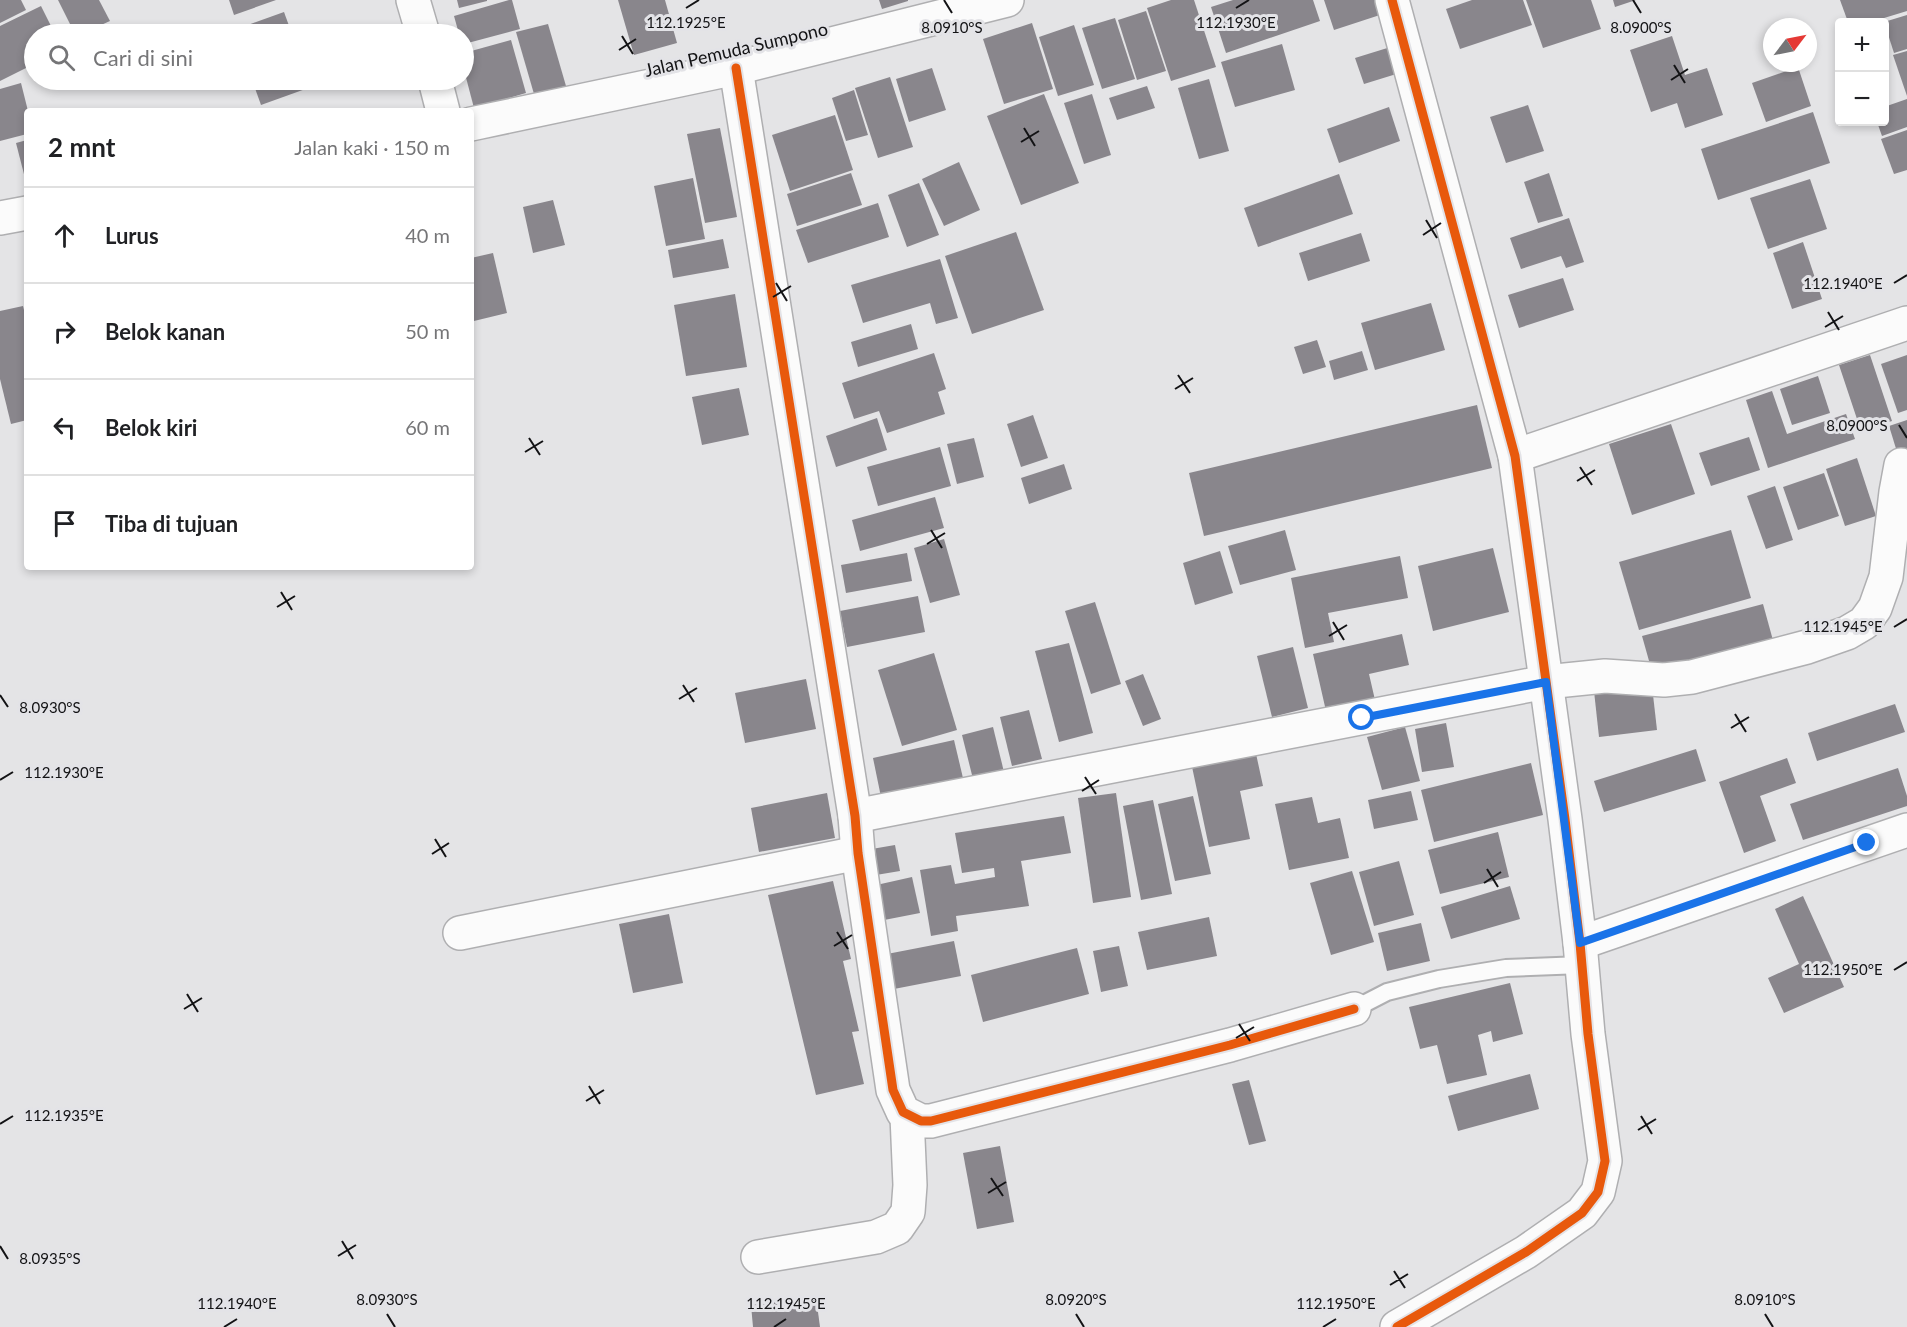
<!DOCTYPE html>
<html lang="id">
<head>
<meta charset="utf-8">
<style>
	body { margin:0; font-family:Lato,sans-serif; background:#f2f2f2; color:#202124 }
	.controls { position:absolute; right:18px; top:18px; display:grid; overflow:hidden; border-radius:6px; box-shadow:0 3px 9px #0003 }
	.controls button { width:54px; height:54px; display:grid; place-items:center; padding:0; border:0; border-bottom:2px solid #e0e0e0; background:#fff; color:#202124; font:30px sans-serif }
	.compass { position:absolute; left:1763px; top:18px; width:54px; height:54px; border-radius:50%; background:#fff; box-shadow:0 3px 9px #0003; rotate:58deg }
	.stop { position:absolute; width:18px; height:18px; margin:-14px; border:4px solid #1a73e8; border-radius:50%; background:#fff }
	.stop.end { background:#1a73e8; border-color:#fff; box-shadow:0 2px 6px #0008 }
	.list { margin:0; padding:0; list-style:none }
	h2 { display:flex; justify-content:space-between; align-items:center; height:78px; margin:0; padding:0 24px; font-size:26px }
	h2 small { font-size:20px; font-weight:400; color:#757577 }
	.list li { display:grid; grid-template-columns:39px 1fr auto; gap:18px; align-items:center; box-sizing:border-box; height:96px; padding:0 24px; border-top:2px solid #e0e0e0 }
	.list b { display:block; font-size:22px; white-space:nowrap }
	.list em { font-size:20px; font-style:normal; color:#757577 }
	.icon { flex:none; width:33px; height:33px; fill:none; stroke:currentColor; stroke-width:2; stroke-linecap:round; stroke-linejoin:round }
	.map { position:relative; flex:none; width:1907px; height:1327px; overflow:hidden }
	.search { position:absolute; background:#fff; box-shadow:0 3px 9px #0003; left:24px; top:24px; width:450px; height:66px; display:flex; align-items:center; gap:15px; box-sizing:border-box; padding:0 21px; border-radius:33px; color:#757577; font-size:22px }
	.panel { position:absolute; background:#fff; box-shadow:0 3px 9px #0003; left:24px; top:108px; width:450px; height:462px; border-radius:6px }
	.map>svg:first-child { display:block }
	.building { fill:#89868c }
	.lines { fill:none; stroke-linecap:round; stroke-linejoin:round }
	.lane-casing { stroke:#afafb1; stroke-width:20 }
	.street-casing { stroke:#afafb1; stroke-width:36 }
	.lane { stroke:#fbfbfb; stroke-width:16 }
	.street { stroke:#fbfbfb; stroke-width:33 }
	.cycleway-casing { stroke:#e3e3e7; stroke-width:13 }
	.cycleway { stroke:#e8590c; stroke-width:9 }
	.route { stroke:#1a73e8; stroke-width:8 }
	.ticks { fill:none; stroke:#131315; stroke-width:2 }
	.labels { text-anchor:middle; dominant-baseline:central; stroke-width:6; stroke-linejoin:round; paint-order:stroke }
	.street-label { font-size:18px; fill:#131315; stroke:#e3e3e7 }
	.ticks-label { font-size:15px; text-anchor:middle; fill:#131315; stroke:#e3e3e7; stroke-width:6; stroke-linejoin:round; paint-order:stroke }
</style>
</head>
<body>
<div class="map">
<svg width="1907" height="1327" viewBox="0 0 1907 1327">
	<rect width="100%" height="100%" fill="#e4e4e6"/>
	<g class="building">
		<path d="M0,0H21L26,10L0,23Z"/>
		<path d="M58,0H99L110,21L81,34H75Z"/>
		<path d="M229,0H276L234,15Z"/>
		<path d="M457,0H487V1L459,8Z"/>
		<path d="M509,0H512L520,29L464,44V34H459L454,16Z"/>
		<path d="M618,0H665L677,43L634,55Z"/>
		<path d="M879,0H908V1L882,9Z"/>
		<path d="M1171,0H1194L1216,67L1171,81L1147,8Z"/>
		<path d="M1233,0H1313L1320,21L1226,53L1211,7Z"/>
		<path d="M1324,0H1381L1386,13L1334,30Z"/>
		<path d="M1472,0H1523L1532,25L1460,49L1446,9Z"/>
		<path d="M1526,0H1591L1601,29L1543,48Z"/>
		<path d="M1613,0H1636L1615,7Z"/>
		<path d="M1840,0H1907V11L1871,22H1848Z"/>
		<path d="M41,6L55,34H34V64L0,81V26Z"/>
		<path d="M1146,11L1166,71L1137,80L1118,20Z"/>
		<path d="M284,12L292,34H236L234,30Z"/>
		<path d="M1907,15V49L1894,53L1884,22Z"/>
		<path d="M1115,18L1135,79L1102,89L1082,28Z"/>
		<path d="M1032,23L1053,89L1004,104L983,39Z"/>
		<path d="M548,24L566,86L534,94L516,32Z"/>
		<path d="M1074,25L1094,85L1058,96L1039,37Z"/>
		<path d="M1672,36L1685,75L1707,68L1723,115L1685,128L1677,103L1651,112L1630,50Z"/>
		<path d="M511,40L526,93L474,108L464,70V53Z"/>
		<path d="M1282,44L1295,90L1235,107L1221,62Z"/>
		<path d="M1397,45L1406,71L1364,84L1355,58Z"/>
		<path d="M1907,51V96L1893,55Z"/>
		<path d="M1798,67L1811,106L1766,122L1752,83Z"/>
		<path d="M932,68L946,110L909,122L896,79Z"/>
		<path d="M890,77L913,147L878,158L855,88Z"/>
		<path d="M1209,79L1229,151L1199,159L1178,88Z"/>
		<path d="M252,80H308L311,87L261,105Z"/>
		<path d="M21,83L28,111L27,134L0,141V89Z"/>
		<path d="M1147,86L1155,108L1117,120L1109,98Z"/>
		<path d="M854,90L868,135L846,141L832,98Z"/>
		<path d="M1044,94L1079,183L1021,205L987,116Z"/>
		<path d="M1092,94L1111,155L1084,164L1064,103Z"/>
		<path d="M1907,99V127L1882,136L1877,122H1884V107Z"/>
		<path d="M1528,105L1544,151L1506,163L1490,117Z"/>
		<path d="M1389,107L1400,141L1339,163L1327,129Z"/>
		<path d="M1813,112L1830,163L1718,200L1701,149Z"/>
		<path d="M835,115L853,170L790,191L772,135Z"/>
		<path d="M720,128L737,217L705,223L687,134Z"/>
		<path d="M1907,130V170L1894,174L1881,139Z"/>
		<path d="M27,140V182H26L16,143Z"/>
		<path d="M959,162L980,210L944,226L922,179Z"/>
		<path d="M851,173L862,205L797,226L787,194Z"/>
		<path d="M1549,173L1563,216L1538,223L1524,182Z"/>
		<path d="M1339,174L1353,214L1258,247L1244,208Z"/>
		<path d="M693,178L705,239L666,246L654,186Z"/>
		<path d="M1810,179L1827,229L1768,249L1750,198Z"/>
		<path d="M919,183L939,235L907,247L888,195Z"/>
		<path d="M553,200L565,245L533,253L523,207Z"/>
		<path d="M878,203L889,237L808,263L796,230Z"/>
		<path d="M1569,218L1584,262L1566,268L1561,256L1521,269L1510,238Z"/>
		<path d="M1016,232L1044,310L972,334L945,256Z"/>
		<path d="M1361,233L1370,261L1308,281L1299,253Z"/>
		<path d="M723,239L729,268L673,278L668,250Z"/>
		<path d="M1803,242L1822,299L1792,309L1773,253Z"/>
		<path d="M493,253L507,313L474,321L471,307V258Z"/>
		<path d="M940,259L958,318L936,324L930,303L863,323L851,285Z"/>
		<path d="M1563,278L1574,310L1519,328L1508,295Z"/>
		<path d="M735,294L747,367L686,376L674,305Z"/>
		<path d="M1431,303L1445,350L1375,370L1361,323Z"/>
		<path d="M23,306L27,322V420L11,424L0,379V311Z"/>
		<path d="M911,324L918,349L858,367L851,342Z"/>
		<path d="M1317,340L1326,367L1303,374L1294,347Z"/>
		<path d="M1362,351L1368,370L1334,380L1329,361Z"/>
		<path d="M934,353L946,389L938,392L945,414L887,433L879,411L854,419L842,383Z"/>
		<path d="M1870,355L1892,421L1861,431L1839,365Z"/>
		<path d="M1907,355V410L1898,413L1881,364Z"/>
		<path d="M1818,376L1830,413L1792,425L1780,389Z"/>
		<path d="M739,388L749,435L702,445L692,397Z"/>
		<path d="M1772,391L1787,434L1846,414L1855,439L1768,468L1746,400Z"/>
		<path d="M1477,405L1492,468L1204,536L1189,473Z"/>
		<path d="M1033,415L1048,458L1021,467L1007,424Z"/>
		<path d="M877,418L887,450L836,467L826,436Z"/>
		<path d="M1907,420V452L1898,455L1889,426Z"/>
		<path d="M1671,424L1695,494L1632,515L1609,444Z"/>
		<path d="M1749,437L1760,470L1711,486L1699,453Z"/>
		<path d="M974,438L984,477L957,484L947,444Z"/>
		<path d="M940,447L951,486L878,506L867,467Z"/>
		<path d="M1857,458L1876,516L1845,526L1826,469Z"/>
		<path d="M1064,464L1072,489L1029,504L1021,478Z"/>
		<path d="M1824,473L1839,516L1798,530L1783,487Z"/>
		<path d="M1775,486L1793,540L1766,549L1747,496Z"/>
		<path d="M935,497L944,528L860,551L852,520Z"/>
		<path d="M1285,530L1296,570L1240,585L1228,546Z"/>
		<path d="M1731,530L1751,598L1639,630L1619,562Z"/>
		<path d="M944,539L960,595L930,603L914,548Z"/>
		<path d="M1493,548L1509,612L1433,631L1418,566Z"/>
		<path d="M1220,551L1233,593L1195,605L1183,563Z"/>
		<path d="M907,553L912,581L846,593L841,565Z"/>
		<path d="M1400,556L1408,598L1328,613L1334,642L1305,648L1291,578Z"/>
		<path d="M918,596L925,632L847,647L840,611Z"/>
		<path d="M1095,602L1121,684L1091,694L1065,611Z"/>
		<path d="M1763,604L1774,644L1653,675L1642,636Z"/>
		<path d="M1402,634L1409,665L1369,674L1375,700L1326,711L1313,654Z"/>
		<path d="M1069,643L1093,733L1059,742L1035,651Z"/>
		<path d="M1293,647L1308,708L1272,717L1257,656Z"/>
		<path d="M934,653L957,730L902,746L878,670Z"/>
		<path d="M1143,674L1161,719L1143,726L1125,681Z"/>
		<path d="M806,679L816,729L745,743L735,693Z"/>
		<path d="M1652,686L1657,730L1599,737L1594,691Z"/>
		<path d="M1895,704L1905,732L1817,761L1808,733Z"/>
		<path d="M1029,710L1042,759L1012,766L1000,717Z"/>
		<path d="M1446,723L1454,767L1422,772L1415,729Z"/>
		<path d="M993,727L1004,772L973,779L962,735Z"/>
		<path d="M1405,727L1420,781L1382,790L1367,737Z"/>
		<path d="M954,740L963,778L881,797L873,758Z"/>
		<path d="M1255,749L1263,786L1240,791L1250,839L1209,847L1191,762Z"/>
		<path d="M1696,749L1706,781L1604,812L1594,781Z"/>
		<path d="M1787,758L1796,783L1760,796L1776,841L1744,853L1719,782Z"/>
		<path d="M1531,763L1543,815L1434,842L1421,790Z"/>
		<path d="M1898,768L1907,796V806L1803,840L1790,804Z"/>
		<path d="M1411,791L1418,820L1374,829L1368,800Z"/>
		<path d="M827,793L835,838L759,852L751,808Z"/>
		<path d="M1116,793L1131,897L1093,903L1078,798Z"/>
		<path d="M1193,796L1211,874L1175,881L1158,804Z"/>
		<path d="M1312,797L1318,823L1340,818L1349,858L1289,870L1275,804Z"/>
		<path d="M1153,800L1172,894L1141,900L1123,806Z"/>
		<path d="M1064,816L1071,853L1021,861L1029,906L956,916L958,931L931,936L920,870L951,865L955,884L995,877L994,868L962,873L955,833Z"/>
		<path d="M1498,832L1509,877L1440,894L1428,850Z"/>
		<path d="M895,845L900,871L870,876L866,850Z"/>
		<path d="M1399,861L1414,915L1374,926L1359,872Z"/>
		<path d="M1352,871L1374,942L1331,955L1310,883Z"/>
		<path d="M912,877L920,913L879,921L872,886Z"/>
		<path d="M833,881L851,959L843,961L859,1031L852,1032L864,1084L816,1095L768,895Z"/>
		<path d="M1510,886L1520,919L1451,939L1441,907Z"/>
		<path d="M1803,896L1844,987L1784,1013L1768,978L1799,964L1775,909Z"/>
		<path d="M669,914L683,983L633,993L619,924Z"/>
		<path d="M1209,917L1217,956L1147,970L1138,932Z"/>
		<path d="M1421,923L1430,961L1387,971L1378,933Z"/>
		<path d="M954,941L961,976L894,989L887,954Z"/>
		<path d="M1119,946L1128,986L1101,992L1093,951Z"/>
		<path d="M1077,948L1089,994L983,1022L971,975Z"/>
		<path d="M1510,983L1523,1034L1493,1042L1491,1031L1478,1035L1487,1075L1447,1084L1437,1045L1420,1049L1409,1007Z"/>
		<path d="M1530,1074L1539,1109L1458,1131L1448,1096Z"/>
		<path d="M1249,1080L1266,1141L1249,1145L1232,1084Z"/>
		<path d="M1000,1146L1014,1222L977,1229L963,1153Z"/>
		<path d="M816,1297L820,1327H753L751,1305Z"/>
	</g>
	<g class="lines">
		<defs>
			<path id="lane" d="M1354,1009L1387,992L1439,979L1506,968L1582,965"/>
			<g id="street">
				<path d="M413,0L423,34"/>
				<path d="M1392,0L1515,456L1565,819L1580,943L1588,1034L1605,1161L1598,1192L1582,1213L1526,1252L1397,1327"/>
				<path d="M736,68L855,816L858,853L893,1090L903,1112L921,1121H931L1230,1045L1354,1009"/>
				<path d="M435,80L443,111"/>
				<path d="M471,124L736,68L1007,0"/>
				<path d="M0,218L27,213"/>
				<path d="M1515,456L1907,323"/>
				<path d="M855,816L1546,682L1605,676L1664,680L1692,677L1807,647L1847,633L1864,623L1875,608L1886,577L1896,492L1901,465"/>
				<path d="M460,933L858,853"/>
				<path d="M1580,943L1907,830"/>
				<path d="M758,1257L876,1237L897,1228L908,1212L910,1185L907,1116"/>
			</g>
		</defs>
		<use href="#lane" class="lane-casing"/>
		<use href="#street" class="street-casing"/>
		<use href="#lane" class="lane"/>
		<use href="#street" class="street"/>
		<defs>
			<g id="cycleway">
				<path d="M1392,0L1515,456L1565,819L1580,943L1588,1034L1605,1161L1598,1192L1582,1213L1526,1252L1397,1327"/>
				<path d="M736,68L855,816L858,853L893,1090L903,1112L921,1121H931L1230,1045L1354,1009"/>
			</g>
		</defs>
		<use href="#cycleway" class="cycleway-casing"/>
		<use href="#cycleway" class="cycleway"/>
	</g>
	<g class="lines">
		<path class="route" d="M1362,718L1546,682L1580,943L1867,843"/>
	</g>
	<path class="ticks" d="M944,0L952,13M1633,0L1641,13M686,8L699,0M1236,8L1249,0M622,36L633,54M619,50L636,39M1674,65L1685,83M1671,80L1688,69M1024,128L1035,146M1021,142L1039,131M1426,220L1437,238M1423,235L1441,223M776,283L787,301M1894,283L1907,275M773,297L791,286M1828,312L1839,330M1825,327L1843,316M1178,375L1190,393M1175,389L1193,378M1899,425L1907,438M529,438L540,455M525,452L543,441M1580,467L1592,485M1577,481L1595,470M931,530L942,548M927,544L945,533M281,592L292,610M277,607L295,596M1333,622L1344,640M1894,627L1907,619M1329,636L1347,625M683,685L694,702M0,695L8,707M679,699L697,688M1735,714L1746,732M1731,728L1749,717M1085,777L1096,794M0,780L13,772M1082,791L1099,780M435,839L446,857M432,854L449,843M1487,869L1498,887M1484,883L1501,872M837,932L848,949M834,946L852,935M1894,970L1907,962M187,994L198,1012M184,1009L202,998M1239,1024L1250,1041M1236,1038L1254,1027M589,1086L600,1104M586,1101L604,1090M1641,1116L1652,1134M0,1124L13,1116M1638,1130L1656,1119M991,1178L1003,1196M988,1193L1006,1182M342,1241L353,1259M0,1246L8,1259M338,1256L356,1245M1394,1271L1405,1288M1390,1285L1408,1274M387,1314L395,1327M1076,1314L1084,1327M1765,1314L1773,1327M224,1327L237,1319M774,1327L786,1319M1323,1327L1336,1319"/>
	<g class="labels">
		<g class="street-label">
			<text transform="translate(736 49) rotate(-13)">Jalan Pemuda Sumpono</text>
		</g>
	</g>
	<g class="ticks-label">
		<text x="686" y="28">112.1925°E</text>
		<text x="1236" y="28">112.1930°E</text>
		<text x="1641" y="33">8.0900°S</text>
		<text x="952" y="33">8.0910°S</text>
		<text x="1843" y="289">112.1940°E</text>
		<text x="1857" y="431">8.0900°S</text>
		<text x="1843" y="632">112.1945°E</text>
		<text x="50" y="713">8.0930°S</text>
		<text x="64" y="778">112.1930°E</text>
		<text x="1843" y="975">112.1950°E</text>
		<text x="64" y="1121">112.1935°E</text>
		<text x="50" y="1264">8.0935°S</text>
		<text x="387" y="1305">8.0930°S</text>
		<text x="1076" y="1305">8.0920°S</text>
		<text x="1765" y="1305">8.0910°S</text>
		<text x="237" y="1309">112.1940°E</text>
		<text x="786" y="1309">112.1945°E</text>
		<text x="1336" y="1309">112.1950°E</text>
	</g>
</svg>
<div class="controls">
<button>+</button>
<button>−</button>
</div>
<svg class="compass" viewBox="-18 -18 36 36"><path d="M0-13l5 13h-10z" fill="#e53935"/><path d="M0 13l5-13h-10z" fill="#757577"/></svg>
<div class="stop" style="left:1362px;top:718px"></div>
<div class="stop end" style="left:1867px;top:843px"></div>
<div class="search"><svg class="icon" aria-label="search" viewBox="0 0 24 24"><circle cx="10" cy="10" r="6"/><path d="M15 15l6 6"/></svg>Cari di sini</div>
<section class="panel">
<h2>2 mnt<small>Jalan kaki · 150 m</small></h2>
<ul class="list">
<li><svg class="icon" aria-label="ahead" viewBox="0 0 24 24"><path d="M12 20V5M6 11l6-6 6 6"/></svg><div><b>Lurus</b></div><em>40 m</em></li>
<li><svg class="icon" aria-label="right" viewBox="0 0 24 24"><path d="M7 20v-9h11M14 6l5 5-5 5"/></svg><div><b>Belok kanan</b></div><em>50 m</em></li>
<li><svg class="icon" aria-label="left" viewBox="0 0 24 24"><path d="M17 20v-9H6M10 6l-5 5 5 5"/></svg><div><b>Belok kiri</b></div><em>60 m</em></li>
<li><svg class="icon" aria-label="arrive" viewBox="0 0 24 24"><path d="M6 21V4h12l-3 4 3 4H6"/></svg><div><b>Tiba di tujuan</b></div></li>
</ul>
</section>
</div>
</body>
</html>
